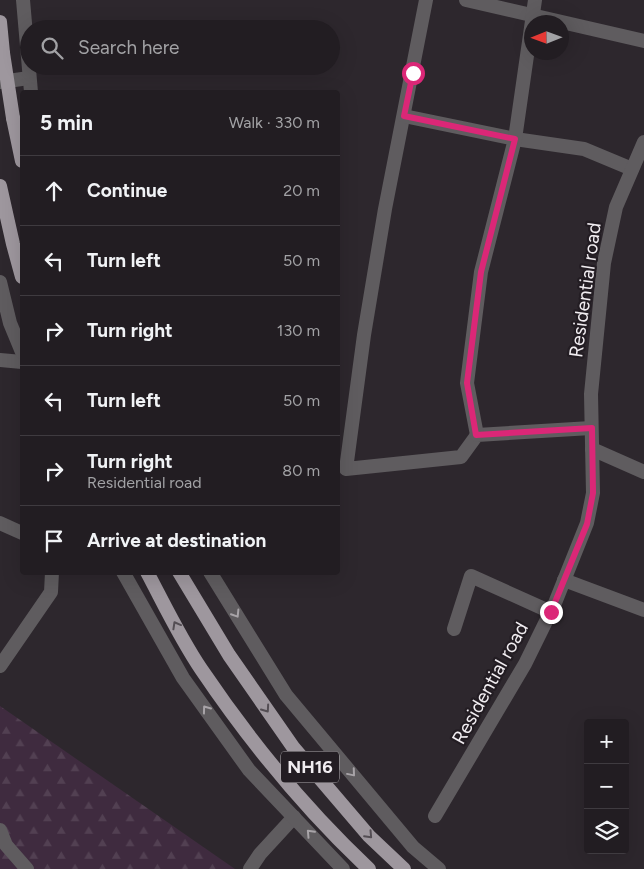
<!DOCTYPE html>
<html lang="en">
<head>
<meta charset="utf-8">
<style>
	body { margin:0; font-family:Figtree,sans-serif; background:#2a262a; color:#f1f3f6 }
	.controls { position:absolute; right:15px; bottom:15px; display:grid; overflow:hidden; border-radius:5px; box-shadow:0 5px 20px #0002 }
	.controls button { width:45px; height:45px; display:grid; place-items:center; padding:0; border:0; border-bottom:1px solid #3f3b40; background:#221d22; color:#f1f3f6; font:25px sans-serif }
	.compass { position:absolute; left:524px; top:15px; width:45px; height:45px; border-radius:50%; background:#221d22; box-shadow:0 5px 20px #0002; rotate:269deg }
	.stop { position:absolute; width:15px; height:15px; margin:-11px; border:4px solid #db2777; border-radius:50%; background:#fff }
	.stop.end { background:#db2777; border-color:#fff; box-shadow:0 1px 5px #0008 }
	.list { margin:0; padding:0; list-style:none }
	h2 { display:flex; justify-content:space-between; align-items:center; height:65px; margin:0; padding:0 20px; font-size:21px }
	h2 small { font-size:16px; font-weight:400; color:#a2a2a5 }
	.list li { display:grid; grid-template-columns:32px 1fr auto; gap:15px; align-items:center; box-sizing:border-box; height:70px; padding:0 20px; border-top:1px solid #3f3b40 }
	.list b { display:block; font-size:19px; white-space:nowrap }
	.list p { margin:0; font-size:16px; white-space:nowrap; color:#a2a2a5 }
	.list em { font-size:16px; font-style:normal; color:#a2a2a5 }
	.icon { flex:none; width:28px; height:28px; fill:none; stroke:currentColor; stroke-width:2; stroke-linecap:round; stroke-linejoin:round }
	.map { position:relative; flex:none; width:644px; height:869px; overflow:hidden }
	.search { position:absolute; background:#221d22; box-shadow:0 5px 20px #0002; left:20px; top:20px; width:320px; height:55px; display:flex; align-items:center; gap:12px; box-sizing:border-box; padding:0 18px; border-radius:28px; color:#a2a2a5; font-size:19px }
	.panel { position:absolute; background:#221d22; box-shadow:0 5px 20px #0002; left:20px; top:90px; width:320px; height:485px; border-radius:5px }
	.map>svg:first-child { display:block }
	.forest { fill:url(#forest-firs) }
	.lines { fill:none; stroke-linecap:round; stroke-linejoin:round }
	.minor { stroke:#5f5c5f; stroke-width:14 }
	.tertiary { stroke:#5f5c5f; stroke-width:14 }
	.trunk { stroke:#9e979e; stroke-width:14 }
	.trunk-bridge { stroke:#9e979e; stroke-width:14 }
	.oneway { stroke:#a8a4a8 }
	.oneway2 { stroke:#544e54 }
	.route { stroke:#db2777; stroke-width:6 }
	.labels { text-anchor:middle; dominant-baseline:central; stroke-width:4.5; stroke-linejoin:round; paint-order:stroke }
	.shield { fill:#231d23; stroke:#b3afb3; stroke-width:1 }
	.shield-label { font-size:18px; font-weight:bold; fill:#f1edf1 }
	.street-label { font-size:19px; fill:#f1edf1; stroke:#231d23 }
</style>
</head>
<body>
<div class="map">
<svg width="644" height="869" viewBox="0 0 644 869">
	<defs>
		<pattern id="forest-firs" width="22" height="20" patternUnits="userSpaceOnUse" patternTransform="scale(1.25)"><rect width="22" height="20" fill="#3f2b3f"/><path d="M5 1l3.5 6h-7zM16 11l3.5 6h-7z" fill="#524052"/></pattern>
	</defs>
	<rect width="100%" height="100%" fill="#2d272d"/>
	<path class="forest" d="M0,706L235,869H0Z"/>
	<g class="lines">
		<g class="minor">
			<path d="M426,0L385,209L364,335L346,469L461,457L477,435L591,428"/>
			<path d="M466,0L644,41"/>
			<path d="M0,82L29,78"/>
			<path d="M404,116L515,139L584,149L632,169"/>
			<path d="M0,360L22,362"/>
			<path d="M477,435L467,383L481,272L515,139L535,0"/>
			<path d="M592,449L644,472"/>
			<path d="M0,523L22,533"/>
			<path d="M564,580L644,610"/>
			<path d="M454,629L471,576L551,612"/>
			<path d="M0,666L51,592L52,572"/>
			<path d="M435,816L525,664L555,603L587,523L593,493L591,394L604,263L616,207L644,142"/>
			<path d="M0,830L6,845L27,869"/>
			<path d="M250,869L260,854L294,817"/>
		</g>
		<g class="tertiary">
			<path d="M23,0L31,92"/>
			<path d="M0,282L10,323L22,352"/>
			<path d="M123,572L183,678L249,770L343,869"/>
			<path d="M210,572L286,695L413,847L439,869"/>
		</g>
		<g class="trunk">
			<path d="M0,22L3,53"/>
			<path d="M13,118L22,161"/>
			<path d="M0,186L13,244L22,277"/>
			<path d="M147,572C164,604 180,638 201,669C249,740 306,810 369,869"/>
			<path d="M179,572L229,655L293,747L369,836L404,869"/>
		</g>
		<path class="trunk-bridge" d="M3,53L13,118"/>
	</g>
	<defs><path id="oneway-chevron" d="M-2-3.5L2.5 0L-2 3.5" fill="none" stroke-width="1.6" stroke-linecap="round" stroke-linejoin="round" transform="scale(1.25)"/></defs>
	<g class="oneway">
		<use href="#oneway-chevron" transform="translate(236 614) rotate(58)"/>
		<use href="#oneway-chevron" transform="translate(206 709) rotate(-126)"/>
		<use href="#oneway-chevron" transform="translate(352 773) rotate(50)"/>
		<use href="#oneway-chevron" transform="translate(310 833) rotate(-133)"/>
	</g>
	<g class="oneway2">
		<use href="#oneway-chevron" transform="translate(176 625) rotate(-119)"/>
		<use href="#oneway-chevron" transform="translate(266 709) rotate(55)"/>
		<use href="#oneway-chevron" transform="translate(369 835) rotate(47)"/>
	</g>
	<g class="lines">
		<path class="route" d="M413,73L404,116L515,139L481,272L467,383L476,435L592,428L593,493L587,524L551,612"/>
	</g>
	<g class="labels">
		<rect class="shield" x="281" y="751.5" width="58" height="31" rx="4"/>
		<g class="shield-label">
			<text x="310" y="767">NH16</text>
		</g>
		<g class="street-label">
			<text transform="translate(585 290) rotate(-82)">Residential road</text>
			<text transform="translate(490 683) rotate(-61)">Residential road</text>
		</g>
	</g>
</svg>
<div class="controls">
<button>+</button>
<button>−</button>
<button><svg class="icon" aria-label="layers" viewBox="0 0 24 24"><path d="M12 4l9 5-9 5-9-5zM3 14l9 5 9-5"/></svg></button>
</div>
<svg class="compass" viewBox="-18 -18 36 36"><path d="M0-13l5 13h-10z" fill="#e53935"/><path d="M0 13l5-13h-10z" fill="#a2a2a5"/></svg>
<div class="stop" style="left:413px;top:73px"></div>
<div class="stop end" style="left:551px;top:612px"></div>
<div class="search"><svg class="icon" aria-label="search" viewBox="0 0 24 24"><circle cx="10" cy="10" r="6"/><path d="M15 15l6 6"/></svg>Search here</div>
<section class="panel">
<h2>5 min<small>Walk · 330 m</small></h2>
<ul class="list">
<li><svg class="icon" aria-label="ahead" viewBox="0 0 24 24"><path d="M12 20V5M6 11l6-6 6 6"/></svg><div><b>Continue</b></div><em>20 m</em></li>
<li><svg class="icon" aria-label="left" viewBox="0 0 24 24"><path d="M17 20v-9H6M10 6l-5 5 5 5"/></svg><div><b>Turn left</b></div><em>50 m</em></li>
<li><svg class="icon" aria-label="right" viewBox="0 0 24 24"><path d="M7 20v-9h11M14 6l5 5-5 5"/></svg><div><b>Turn right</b></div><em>130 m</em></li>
<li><svg class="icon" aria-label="left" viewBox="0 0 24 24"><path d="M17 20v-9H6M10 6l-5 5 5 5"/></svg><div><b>Turn left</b></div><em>50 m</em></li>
<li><svg class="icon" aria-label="right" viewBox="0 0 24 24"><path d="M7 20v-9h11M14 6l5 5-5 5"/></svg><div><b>Turn right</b><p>Residential road</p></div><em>80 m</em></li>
<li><svg class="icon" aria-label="arrive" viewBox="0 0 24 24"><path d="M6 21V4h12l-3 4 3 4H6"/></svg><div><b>Arrive at destination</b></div></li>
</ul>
</section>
</div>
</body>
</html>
